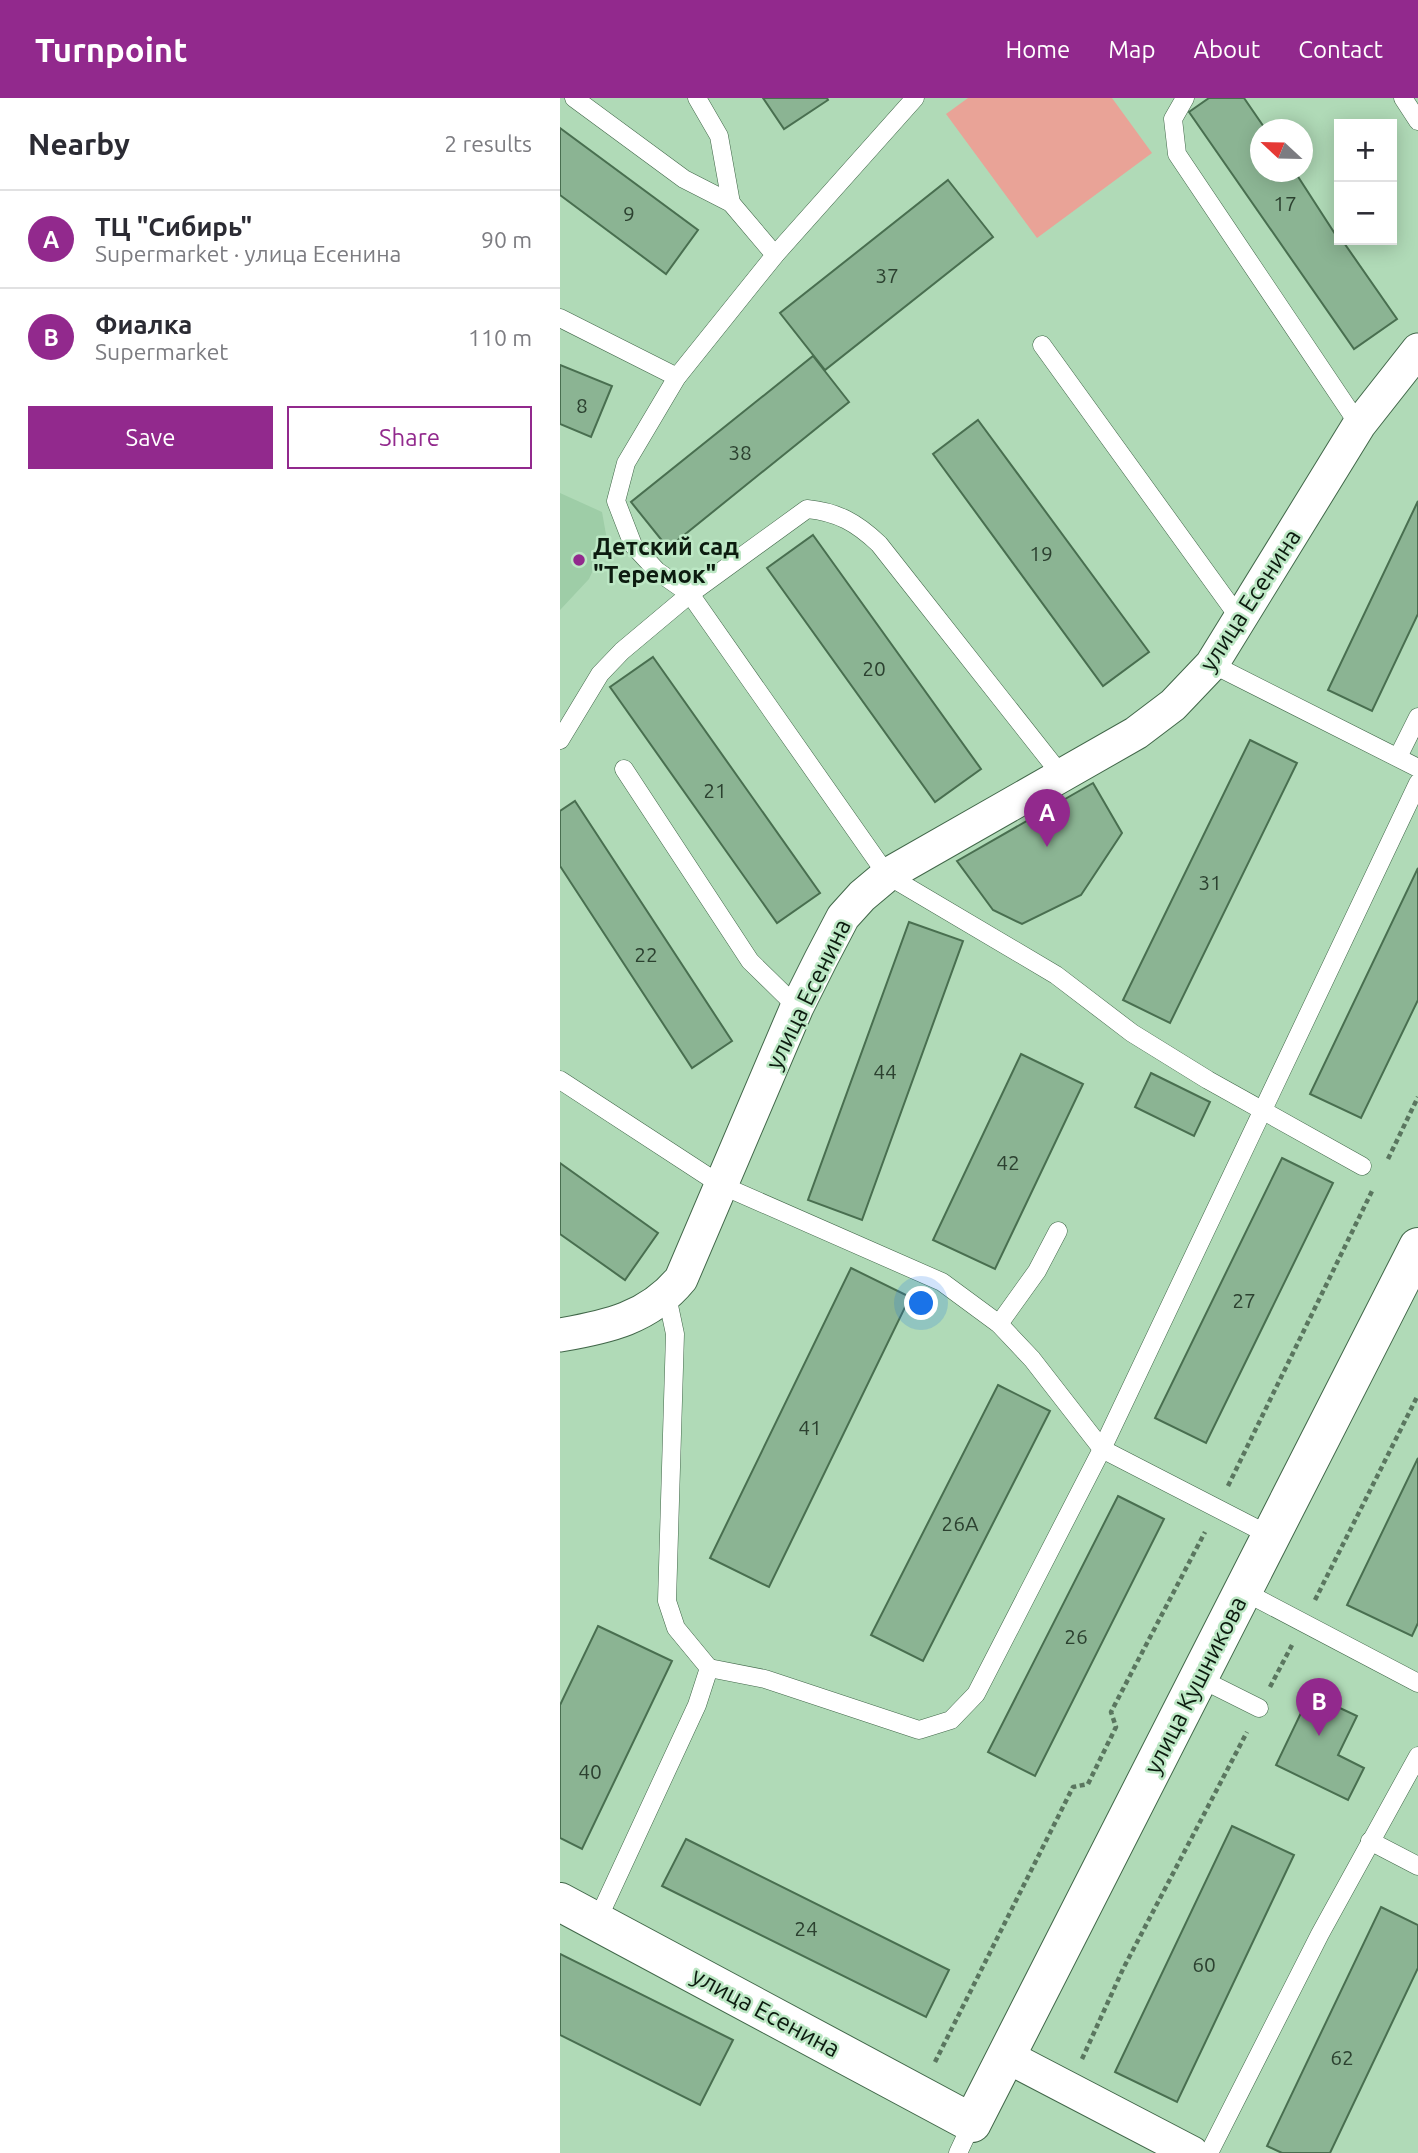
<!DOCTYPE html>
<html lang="en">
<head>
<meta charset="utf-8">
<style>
	body { margin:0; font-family:Ubuntu,sans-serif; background:#f7f7f7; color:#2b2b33 }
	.controls { position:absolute; right:21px; top:21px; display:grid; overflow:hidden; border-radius:0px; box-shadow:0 4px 18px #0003 }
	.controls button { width:63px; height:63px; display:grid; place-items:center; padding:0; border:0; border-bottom:2px solid #e1e1e2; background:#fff; color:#2b2b33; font:35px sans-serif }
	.compass { position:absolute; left:690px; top:21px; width:63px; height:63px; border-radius:50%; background:#fff; box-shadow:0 4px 18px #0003; rotate:292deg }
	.you { position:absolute; left:362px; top:1206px; width:24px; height:24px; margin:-18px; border:5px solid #fff; border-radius:50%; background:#1a73e8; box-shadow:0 0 0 10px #1a73e833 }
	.badge { display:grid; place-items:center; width:46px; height:46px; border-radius:50%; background:#92298d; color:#fff; font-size:23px; font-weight:700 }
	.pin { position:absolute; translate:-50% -58px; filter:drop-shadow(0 2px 4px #0008) }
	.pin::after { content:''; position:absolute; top:37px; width:24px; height:21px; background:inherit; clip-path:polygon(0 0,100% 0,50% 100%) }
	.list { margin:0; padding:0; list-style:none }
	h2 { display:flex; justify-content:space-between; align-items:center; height:91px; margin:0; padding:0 28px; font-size:30px }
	h2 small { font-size:23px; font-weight:400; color:#7c7c81 }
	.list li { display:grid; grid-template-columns:46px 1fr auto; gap:21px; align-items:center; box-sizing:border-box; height:98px; padding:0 28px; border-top:2px solid #e1e1e2 }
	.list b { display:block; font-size:26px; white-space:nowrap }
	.list p { margin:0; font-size:23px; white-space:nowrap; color:#7c7c81 }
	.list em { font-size:23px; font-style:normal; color:#7c7c81 }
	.actions { display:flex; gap:14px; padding:21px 28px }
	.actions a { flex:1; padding:16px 0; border:2px solid #92298d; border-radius:0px; text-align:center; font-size:24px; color:#92298d }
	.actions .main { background:#92298d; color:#fff }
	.map { position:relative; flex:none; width:858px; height:2055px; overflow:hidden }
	header { display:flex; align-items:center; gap:42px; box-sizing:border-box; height:98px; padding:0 35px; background:#92298d; color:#fff }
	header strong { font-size:33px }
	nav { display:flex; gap:38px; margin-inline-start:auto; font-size:24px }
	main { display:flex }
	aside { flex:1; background:#fff }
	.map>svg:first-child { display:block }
	.built { fill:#9ecda7 }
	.green { fill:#e9a397 }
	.building { fill:#8bb493; stroke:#496f50; stroke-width:2 }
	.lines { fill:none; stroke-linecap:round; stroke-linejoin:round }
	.service-casing { stroke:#416749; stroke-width:19 }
	.minor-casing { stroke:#416749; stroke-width:35 }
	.tertiary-casing { stroke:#416749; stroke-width:40 }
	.path { stroke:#5a765f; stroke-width:4.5; stroke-dasharray:5 3.5; stroke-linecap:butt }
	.service { stroke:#fff; stroke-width:18 }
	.minor { stroke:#fff; stroke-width:33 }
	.tertiary { stroke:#fff; stroke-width:38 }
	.poi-dot { fill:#92298d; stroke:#bce7c4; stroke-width:2.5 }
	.labels { text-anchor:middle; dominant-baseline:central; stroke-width:5; stroke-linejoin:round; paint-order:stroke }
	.number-label { font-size:21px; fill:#2c4130 }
	.poi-label { font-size:24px; font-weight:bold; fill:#0c1b0f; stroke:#bce7c4; text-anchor:start }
	.street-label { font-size:24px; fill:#0c1b0f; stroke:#bce7c4 }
</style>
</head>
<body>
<header>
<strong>Turnpoint</strong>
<nav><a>Home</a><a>Map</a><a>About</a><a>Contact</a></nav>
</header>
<main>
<aside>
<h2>Nearby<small>2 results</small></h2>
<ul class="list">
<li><span class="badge">A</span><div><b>ТЦ &quot;Сибирь&quot;</b><p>Supermarket · улица Есенина</p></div><em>90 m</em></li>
<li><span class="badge">B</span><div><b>Фиалка</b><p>Supermarket</p></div><em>110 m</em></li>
</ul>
<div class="actions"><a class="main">Save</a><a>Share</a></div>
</aside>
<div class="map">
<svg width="858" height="2055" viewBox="0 0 858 2055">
	<rect width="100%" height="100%" fill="#b0dab7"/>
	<path class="built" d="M0,395L42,414L47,442L29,481L0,512Z"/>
	<path class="green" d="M408,0H552L592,55L477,140L386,16Z"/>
	<g class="building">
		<path d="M203,0H267L268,2L224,31Z"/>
		<path d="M649,0H684L706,32H701V74H735L779,142H782L837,221L794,251L629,14Z"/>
		<path d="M0,30L138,132L106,176L0,97Z"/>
		<path d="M388,82L433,139L265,272L220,215Z"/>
		<path d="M253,258L289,304L108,450L71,404Z"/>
		<path d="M0,267L52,288L31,339L0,326Z"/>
		<path d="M418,322L589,554L543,588L373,356Z"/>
		<path d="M858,403V516L812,613L768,592Z"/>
		<path d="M253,437L421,671L375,704L207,470Z"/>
		<path d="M93,559L260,795L217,825L50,589Z"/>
		<path d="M690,642L737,665L610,925L563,902Z"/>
		<path d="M533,685L562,735L521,797L462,826L433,812L397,763Z"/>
		<path d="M15,703L172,943L132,970L0,768V713Z"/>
		<path d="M858,770V902L801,1020L750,996Z"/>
		<path d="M349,824L403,843L302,1122L248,1102Z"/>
		<path d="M461,956L523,986L435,1171L373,1142Z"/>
		<path d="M591,975L650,1004L634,1038L575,1009Z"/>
		<path d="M722,1060L773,1085L646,1345L595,1320Z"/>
		<path d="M0,1065L98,1135L65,1182L0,1136Z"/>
		<path d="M291,1170L350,1199L209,1489L150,1460Z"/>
		<path d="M438,1287L490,1313L363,1563L311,1537Z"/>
		<path d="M858,1360V1525L852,1538L787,1507Z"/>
		<path d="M558,1398L604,1421L475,1678L428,1654Z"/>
		<path d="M38,1528L112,1563L22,1751L0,1740V1607Z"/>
		<path d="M750,1596L797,1618L778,1657L804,1670L788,1702L716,1667Z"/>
		<path d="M672,1728L734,1757L617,2004L555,1974Z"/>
		<path d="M126,1741L389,1872L366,1919L102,1788Z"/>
		<path d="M821,1809L858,1827V1870L770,2055H722L707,2048Z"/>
		<path d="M0,1856L173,1942L140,2007L0,1937Z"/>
	</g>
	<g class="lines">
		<defs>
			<g id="service">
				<path d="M14,0L124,81L171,105L215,157"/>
				<path d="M137,0L159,38L171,105"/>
				<path d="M355,0L215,157L117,279L66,365L56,403L73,447L97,473L130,496L327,777L496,877L572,935L648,982L802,1068"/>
				<path d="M625,0L613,21L617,56L799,327"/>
				<path d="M843,0L858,23"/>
				<path d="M0,220L117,279"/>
				<path d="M482,247L680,521"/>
				<path d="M652,566L858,670"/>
				<path d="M0,642L40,576L62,553L130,496L247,411C278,414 297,425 319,446L502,678"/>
				<path d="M838,659L858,619"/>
				<path d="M64,671L190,863L237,909"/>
				<path d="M0,982L161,1087L382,1184L439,1226L472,1261L542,1351L711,1438"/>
				<path d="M439,1226L477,1173L498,1133"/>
				<path d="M683,1493L858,1585"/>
				<path d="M149,1570L205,1581L359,1632L391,1622L416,1596L542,1351L858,685"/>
				<path d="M639,1580L699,1610"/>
				<path d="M810,1743L858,1768"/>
				<path d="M37,1823L137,1607L149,1570L116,1530L107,1503L115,1236L107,1198"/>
				<path d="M398,2055L412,2025"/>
				<path d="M649,2055L760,1836L858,1658"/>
			</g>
			<g id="minor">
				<path d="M0,1237C47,1229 89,1220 121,1181L237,909L261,861L283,819L302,798L327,777L576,635L613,607L652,566L799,327L858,252"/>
				<path d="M446,1958L632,2055"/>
			</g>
			<path id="tertiary" d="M0,1804L412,2025L858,1149"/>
		</defs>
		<use href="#service" class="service-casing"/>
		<use href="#minor" class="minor-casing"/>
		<use href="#tertiary" class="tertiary-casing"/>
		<g class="path">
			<path d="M828,1061L858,999"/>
			<path d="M668,1388L813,1091"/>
			<path d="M755,1502L858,1297"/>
			<path d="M710,1589L732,1547"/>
			<path d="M522,1961L563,1871L687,1634"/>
			<path d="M375,1964L513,1689L528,1686L556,1629L551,1614L645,1434"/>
		</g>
		<use href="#service" class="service"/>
		<use href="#minor" class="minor"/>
		<use href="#tertiary" class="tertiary"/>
	</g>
	<circle class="poi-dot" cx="19" cy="462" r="7"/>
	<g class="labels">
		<g class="number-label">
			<text x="725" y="105">17</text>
			<text x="69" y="115">9</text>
			<text x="327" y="177">37</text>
			<text x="22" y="307">8</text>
			<text x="180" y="354">38</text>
			<text x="481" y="455">19</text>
			<text x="314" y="570">20</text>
			<text x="155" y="692">21</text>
			<text x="650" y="784">31</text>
			<text x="86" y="856">22</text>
			<text x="325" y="973">44</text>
			<text x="448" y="1064">42</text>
			<text x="684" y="1202">27</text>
			<text x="250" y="1329">41</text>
			<text x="400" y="1425">26А</text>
			<text x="516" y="1538">26</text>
			<text x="30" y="1673">40</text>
			<text x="246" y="1830">24</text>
			<text x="644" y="1866">60</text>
			<text x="782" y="1959">62</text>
		</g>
		<g class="poi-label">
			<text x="33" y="448">Детский сад<tspan x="33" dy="28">"Теремок"</tspan></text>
		</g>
		<g class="street-label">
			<text transform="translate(690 502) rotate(-57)">улица Есенина</text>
			<text transform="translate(248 896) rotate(-64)">улица Есенина</text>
			<text transform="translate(635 1587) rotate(-63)">улица Кушникова</text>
			<text transform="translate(206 1914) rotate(28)">улица Есенина</text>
		</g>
	</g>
</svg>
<div class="controls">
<button>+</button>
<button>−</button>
</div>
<svg class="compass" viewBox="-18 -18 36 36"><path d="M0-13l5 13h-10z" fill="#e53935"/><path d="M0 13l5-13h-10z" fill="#7c7c81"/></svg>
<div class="you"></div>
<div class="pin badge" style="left:487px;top:749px">A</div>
<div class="pin badge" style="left:759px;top:1638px">B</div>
</div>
</main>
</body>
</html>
